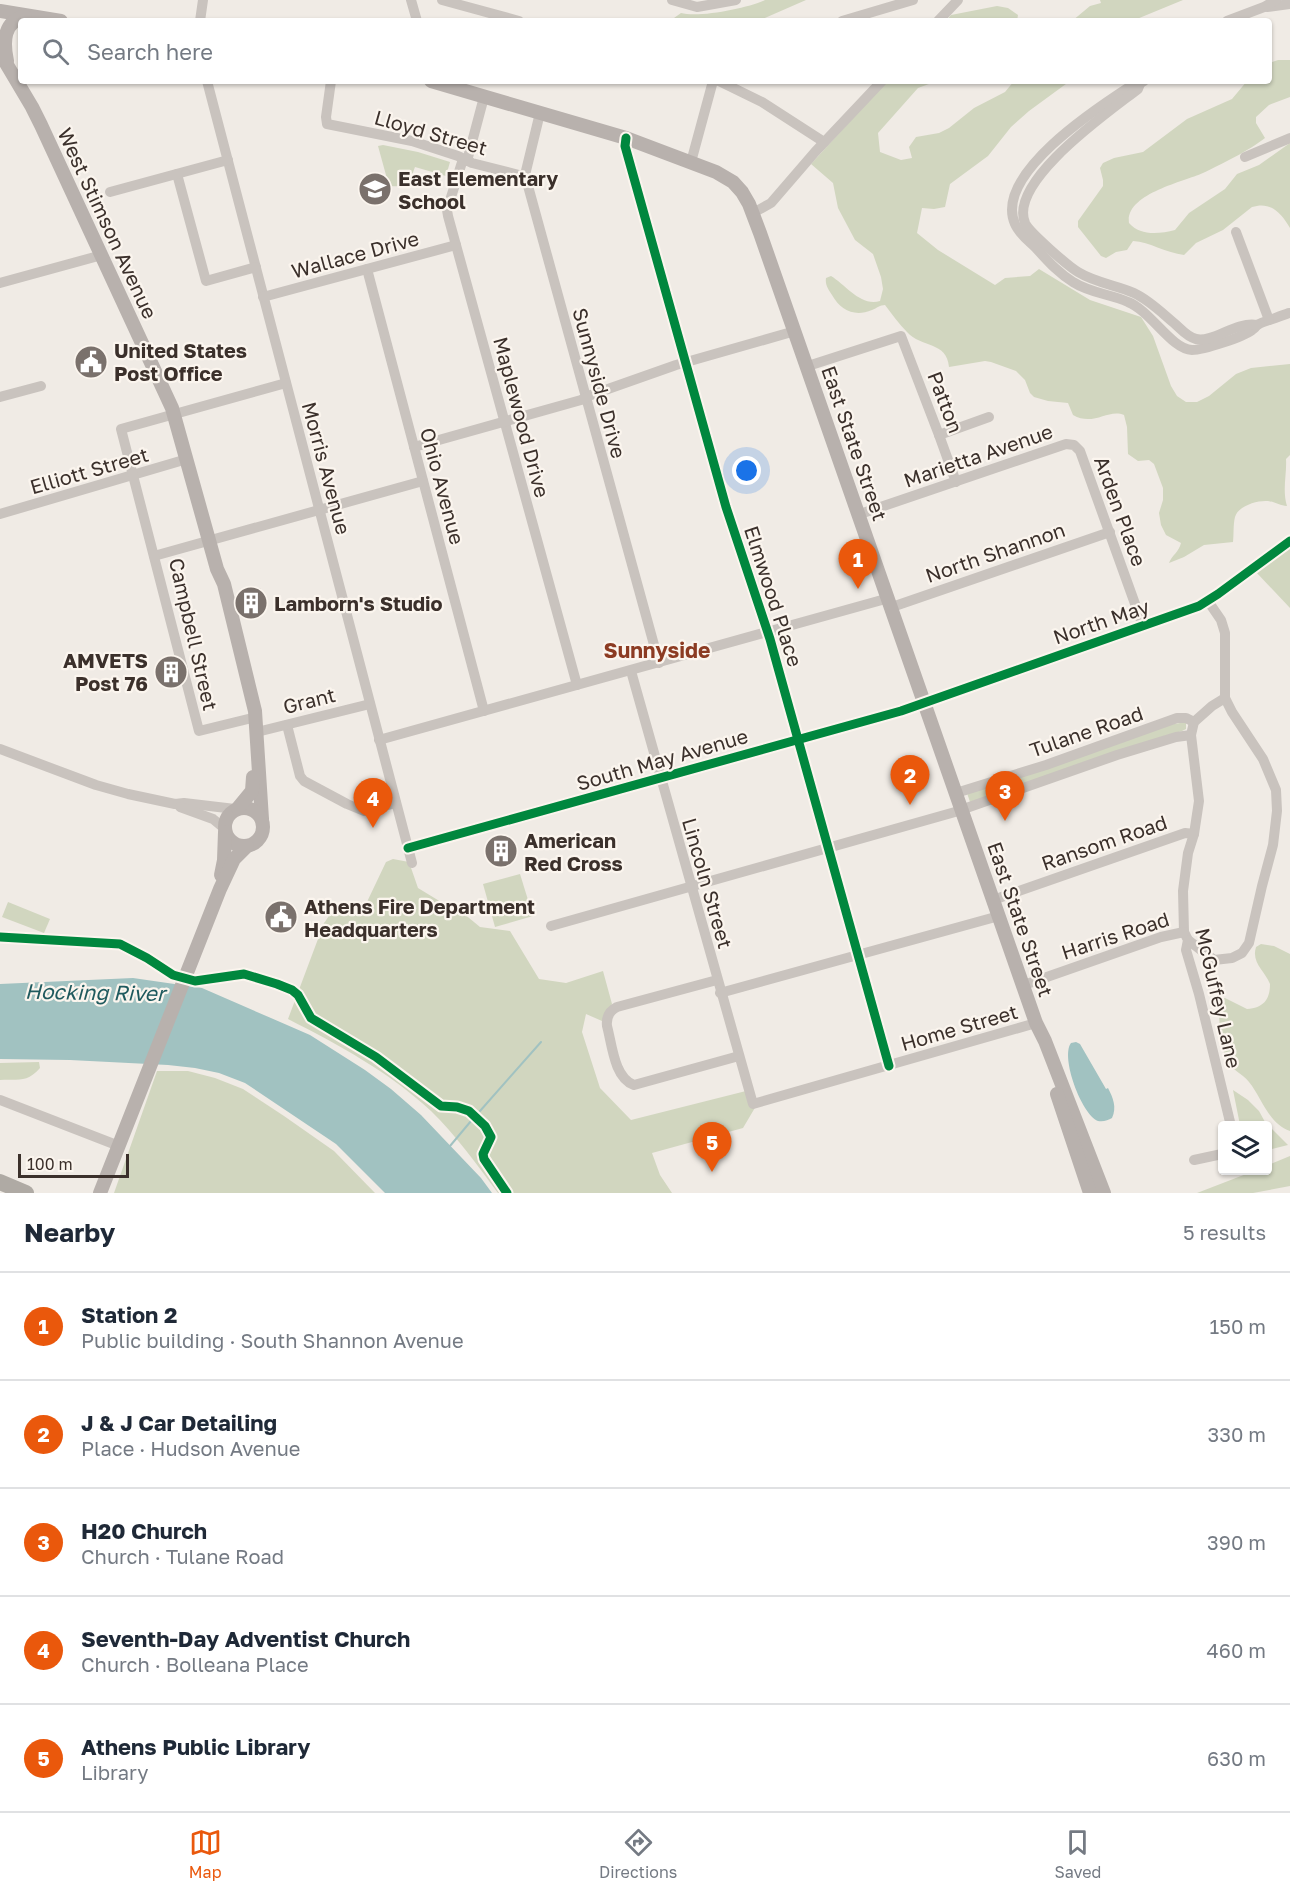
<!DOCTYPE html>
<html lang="en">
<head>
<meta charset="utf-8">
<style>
	body { margin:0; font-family:"Golos Text",sans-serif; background:#f2f2f3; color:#1f2937 }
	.controls { position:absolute; right:18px; bottom:18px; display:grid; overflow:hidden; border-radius:6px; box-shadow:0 2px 4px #0004 }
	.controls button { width:54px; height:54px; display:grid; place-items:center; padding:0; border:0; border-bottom:2px solid #e0e1e3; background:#fff; color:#1f2937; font:30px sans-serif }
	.scale { position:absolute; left:18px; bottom:15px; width:111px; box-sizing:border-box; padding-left:6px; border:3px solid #3b302b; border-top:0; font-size:16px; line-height:21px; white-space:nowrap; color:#3b302b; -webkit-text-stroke:4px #fbf5ee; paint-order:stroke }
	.you { position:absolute; left:747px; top:471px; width:21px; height:21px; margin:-15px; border:4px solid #fff; border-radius:50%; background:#1a73e8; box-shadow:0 0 0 9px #1a73e833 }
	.badge { display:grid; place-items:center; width:39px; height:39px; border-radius:50%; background:#ea580c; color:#fff; font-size:20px; font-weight:700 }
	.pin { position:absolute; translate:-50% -50px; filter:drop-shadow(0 2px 3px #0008) }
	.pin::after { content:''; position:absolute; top:32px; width:21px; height:18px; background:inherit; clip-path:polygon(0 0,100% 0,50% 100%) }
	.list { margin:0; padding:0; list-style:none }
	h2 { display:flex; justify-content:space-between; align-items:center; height:78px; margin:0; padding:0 24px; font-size:26px }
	h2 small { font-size:20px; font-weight:400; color:#747a83 }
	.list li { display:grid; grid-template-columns:39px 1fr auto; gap:18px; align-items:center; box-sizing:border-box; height:108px; padding:0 24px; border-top:2px solid #e0e1e3 }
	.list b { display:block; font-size:22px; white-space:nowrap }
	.list p { margin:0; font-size:20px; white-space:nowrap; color:#747a83 }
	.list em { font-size:20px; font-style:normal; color:#747a83 }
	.icon { flex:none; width:33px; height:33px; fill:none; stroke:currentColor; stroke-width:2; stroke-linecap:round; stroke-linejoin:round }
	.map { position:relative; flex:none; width:1290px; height:1193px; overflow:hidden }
	.search { position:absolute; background:#fff; box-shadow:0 2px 4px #0004; left:18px; right:18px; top:18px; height:66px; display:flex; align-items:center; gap:15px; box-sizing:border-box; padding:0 21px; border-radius:6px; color:#747a83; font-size:22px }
	.sheet { height:618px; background:#fff }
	nav { display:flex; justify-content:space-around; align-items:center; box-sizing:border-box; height:84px; border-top:2px solid #e0e1e3; background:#fff; font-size:16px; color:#747a83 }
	nav a { display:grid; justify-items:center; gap:3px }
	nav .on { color:#ea580c }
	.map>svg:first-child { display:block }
	.green { fill:#d1d6bf }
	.water { fill:#a1c2c1 }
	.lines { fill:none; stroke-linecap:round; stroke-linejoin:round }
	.stream { stroke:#a1c2c1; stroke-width:2 }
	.minor { stroke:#c9c3be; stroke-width:10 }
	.major { stroke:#b8b1ad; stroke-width:14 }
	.highway { stroke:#afaaa4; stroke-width:16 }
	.cycleway-casing { stroke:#fbf5ee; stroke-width:13 }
	.cycleway { stroke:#00873e; stroke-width:9 }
	.labels { text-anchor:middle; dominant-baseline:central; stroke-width:4.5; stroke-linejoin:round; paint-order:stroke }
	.street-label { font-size:20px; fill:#3b302b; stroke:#fbf5ee }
	.poi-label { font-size:20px; font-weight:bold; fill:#3b302b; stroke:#fbf5ee; text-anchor:start }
	.neighbourhood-label { font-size:21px; font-weight:bold; fill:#8c3b22; stroke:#fbf5ee }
	.water-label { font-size:21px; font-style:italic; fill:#1f5a5e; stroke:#fbf5ee }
</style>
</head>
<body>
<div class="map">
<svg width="1290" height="1193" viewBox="0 0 1290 1193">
	<rect width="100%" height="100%" fill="#f0ebe5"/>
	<g class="green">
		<path d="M765,0H806L758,21H675L674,18L681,13C699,18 748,8 765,0Z"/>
		<path d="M1100,0H1183L1132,21H1072L1090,6L1101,3Z"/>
		<path d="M997,6L1008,8L1018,15L1017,21H946L951,15Z"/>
		<path d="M1278,60H1290V97L1269,105L1256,117V123L1265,138C1250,150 1220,165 1203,173C1183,182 1125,194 1129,223C1140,236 1159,234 1175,230L1189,213L1225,189L1237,174L1259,165L1290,143V228C1281,213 1271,201 1252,207L1223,230L1196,243L1184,255C1166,253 1150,242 1133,241L1127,250L1116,252L1106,258L1101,256L1078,227V221L1103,186V180L1100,168L1103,163L1114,158L1143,152L1187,119L1232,99L1247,81H1269V63Z"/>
		<path d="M887,81H937L918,88L878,133L880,152L901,160L912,158L909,147L916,137L939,133L949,128L974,108L1005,92L1014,81H1070L1029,111L1011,127L988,156L950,184L945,207L934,209L922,208L917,233L938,250L995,285L1005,278L1030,276L1039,269L1090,300L1141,317L1153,336L1171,386L1177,396L1186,402H1197L1209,396L1236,374L1251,368L1290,364V455L1286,459C1287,474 1282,490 1287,506C1280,506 1275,502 1268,501C1257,500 1238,506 1235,517C1233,525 1234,534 1233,542L1204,545L1184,557L1169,563C1172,555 1179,552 1181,543L1166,535L1161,525L1159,513L1163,500V488L1154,464L1149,460L1138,461L1128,454L1127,427L1124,415C1108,408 1094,427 1073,415L1068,403L1048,401L1034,397L1030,393L1025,380L1016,371L991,362L985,361L949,367C947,341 921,348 907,332C899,324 892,314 885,305C880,305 877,308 872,310C855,317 841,311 832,295C828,289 825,285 826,278L831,276C846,285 861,307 880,301L883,289L881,277L873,254L855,240L838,208L833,183L811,164Z"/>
		<path d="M383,145L418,152L450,162L446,176L415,167C408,186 409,187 389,186L378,146Z"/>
		<path d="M1290,546V608L1255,571Z"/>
		<path d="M1186,722V729L1182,731L1127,748L970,802L967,793L1156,727Z"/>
		<path d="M393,859L409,862L418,888L441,902L457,908L480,927L510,931L539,979L566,983L603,971L612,1004L602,1021L586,1014L582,1032L600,1088L631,1120L746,1091L756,1106L743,1128L652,1153L660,1175L672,1193H498C478,1166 455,1134 431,1111C389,1072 339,1045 288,1019L324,923C327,920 329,914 333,910C340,903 356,899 366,904L386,862Z"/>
		<path d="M520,874L533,916L495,927L483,884Z"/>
		<path d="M8,902L50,919L44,933L2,917Z"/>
		<path d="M1261,944L1274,946L1290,954V1131C1268,1123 1262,1098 1249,1082C1242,1073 1230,1069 1226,1059C1222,1052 1217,1006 1219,1000L1225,998L1247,1009C1263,1008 1270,1000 1270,984C1265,971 1251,963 1256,947Z"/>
		<path d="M39,1062L40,1068C27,1083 18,1079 0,1080V1063Z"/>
		<path d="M157,1071H188L215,1078L243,1089L284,1116L334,1151L375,1193H114Z"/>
		<path d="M1233,1090L1248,1100L1259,1111L1265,1122L1288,1145L1268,1150V1126L1240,1125Z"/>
		<path d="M1290,1156V1186L1253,1193H1197L1254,1171L1268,1170V1165Z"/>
	</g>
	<g class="water">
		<path d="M133,978L202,988L310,1035L365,1070L391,1089L421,1115L481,1178L492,1193H385L336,1144L245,1083L219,1073L195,1068L168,1065L70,1060L0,1059V984Z"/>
		<path d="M1076,1042L1080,1044L1106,1089L1108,1088C1113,1098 1117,1107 1112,1118C1108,1120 1104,1122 1098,1121C1082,1115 1060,1057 1071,1043Z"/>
	</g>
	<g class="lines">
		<g class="stream">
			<path d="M480,1111L541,1042"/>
			<path d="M450,1146L471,1121"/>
		</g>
		<g class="minor">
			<path d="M411,0L417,21"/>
			<path d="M442,0L519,21"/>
			<path d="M672,0L697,7L736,0"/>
			<path d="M1267,7L1290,4"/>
			<path d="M200,21L203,0"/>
			<path d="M842,21L913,0"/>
			<path d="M938,21L958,0"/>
			<path d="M1227,21L1264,7L1276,0"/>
			<path d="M207,81L412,863"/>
			<path d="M331,81L326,117L327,124L412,141L458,156L472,163L519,175H525"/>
			<path d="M719,81L762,102L824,142"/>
			<path d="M1144,81L1140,83L1134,84C1100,106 993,174 1015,224C1019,234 1029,241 1036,248C1047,260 1058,273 1073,282C1090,293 1110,294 1128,302C1151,311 1171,349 1192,350C1204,350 1243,337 1252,330C1259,325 1251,329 1259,324C1268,320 1279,317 1289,313"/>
			<path d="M1140,84L1138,89C1110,111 1008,181 1025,223C1029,232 1068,266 1078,272C1096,283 1116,285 1134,293C1149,300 1161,312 1174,323C1180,328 1187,337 1196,339C1213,343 1236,321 1257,325"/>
			<path d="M540,113L525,175L659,663"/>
			<path d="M626,138L625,146L726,507L770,639L889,1066"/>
			<path d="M1245,157L1290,138"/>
			<path d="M463,159L447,210L448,216L577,685"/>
			<path d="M467,161L484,97"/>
			<path d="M691,162L713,81"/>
			<path d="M177,174L206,281L256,267"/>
			<path d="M110,192L228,160"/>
			<path d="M753,213L771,203L815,152L882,81"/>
			<path d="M1236,232L1269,320"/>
			<path d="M367,269L484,711"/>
			<path d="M0,283L102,255"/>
			<path d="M263,297L456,245"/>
			<path d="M808,366L901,336L939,435L956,482"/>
			<path d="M0,397L41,386"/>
			<path d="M939,435L989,417"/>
			<path d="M414,447L581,400L591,395L676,365L795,331"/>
			<path d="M0,514L187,459"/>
			<path d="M860,514L1066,444L1074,445L1080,451L1143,626"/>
			<path d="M154,556L423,481"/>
			<path d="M892,607L1110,532"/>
			<path d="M631,671L753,1104L1036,1023"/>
			<path d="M1225,698L1212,706L1194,722L1191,735L1199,801L1194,834L1188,853L1183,891L1184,932L1188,940L1186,950L1199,994L1231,1126"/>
			<path d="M248,719L199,731L121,429L286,383"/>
			<path d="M287,725L300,776L304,781L347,804L364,811L396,803"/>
			<path d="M257,732L370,704"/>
			<path d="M379,740L889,598"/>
			<path d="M0,749L96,785L128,794L175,804L184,803L235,809"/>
			<path d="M956,793L1046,765L1177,718H1186L1194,722"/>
			<path d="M180,807L213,819L225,829"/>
			<path d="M408,848L901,711L1199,606L1218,594L1290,541"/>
			<path d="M993,900L1185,833L1194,834"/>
			<path d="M551,926L955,812L1117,755L1176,737L1191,735"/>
			<path d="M1188,940L1214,960L1232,958L1242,953L1249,943L1262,886L1273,845L1277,811L1276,790L1263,759L1232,712L1225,698V633L1221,620L1208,601"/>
			<path d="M717,980L617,1007C609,1011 606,1017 607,1026C612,1044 614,1078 634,1085L739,1056"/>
			<path d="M1024,985L1161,937L1184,932"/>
			<path d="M720,993L999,916"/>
			<path d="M0,1100L119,1146"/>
			<path d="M1194,1160L1222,1154"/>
		</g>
		<g class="major">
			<path d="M0,11L61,21"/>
			<path d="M0,53L32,107L41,125L172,408L217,569L224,584L255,711L262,819"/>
			<path d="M7,61C3,42 3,22 25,16"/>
			<path d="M431,81L626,138L716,172L733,182L742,192L749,204L760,233L1036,1023L1045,1041L1104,1193"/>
			<circle cx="244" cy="827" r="19"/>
			<path d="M238,808L252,791L253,777"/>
			<path d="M221,875L224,860L225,832"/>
			<path d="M1057,1094L1090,1193"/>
			<path d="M100,1193L220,889L234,859L247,846"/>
		</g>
		<path class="highway" d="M0,1182L26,1193"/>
		<defs>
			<g id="cycleway">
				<path d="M626,138L625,146L726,507L770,639L889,1066"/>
				<path d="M408,848L901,711L1199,606L1218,594L1290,541"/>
				<path d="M0,937L120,944L147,958L173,975L195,981L244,974L277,984L292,990L298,995L311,1018L376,1057L441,1106L457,1107L469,1111L485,1126L491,1137L483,1154L484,1159L507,1193"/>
			</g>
		</defs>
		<use href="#cycleway" class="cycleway-casing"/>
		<use href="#cycleway" class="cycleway"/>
	</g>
	<defs>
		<symbol id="school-disc" viewBox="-11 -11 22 22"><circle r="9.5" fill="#7a716c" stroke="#fbf5ee"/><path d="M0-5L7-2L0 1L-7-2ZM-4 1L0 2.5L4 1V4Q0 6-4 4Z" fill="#fff"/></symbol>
		<symbol id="civic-disc" viewBox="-11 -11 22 22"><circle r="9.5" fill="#7a716c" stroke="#fbf5ee"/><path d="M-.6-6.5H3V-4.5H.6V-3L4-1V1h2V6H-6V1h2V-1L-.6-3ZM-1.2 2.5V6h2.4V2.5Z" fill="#fff"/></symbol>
		<symbol id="building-disc" viewBox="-11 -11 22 22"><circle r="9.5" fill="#7a716c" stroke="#fbf5ee"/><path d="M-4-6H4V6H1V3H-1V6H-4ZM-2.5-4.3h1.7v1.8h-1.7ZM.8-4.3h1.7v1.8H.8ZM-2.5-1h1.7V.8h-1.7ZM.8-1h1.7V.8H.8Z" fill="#fff"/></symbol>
	</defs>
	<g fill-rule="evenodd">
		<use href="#school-disc" x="356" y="170" width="38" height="38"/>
		<use href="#civic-disc" x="72" y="343" width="38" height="38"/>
		<use href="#building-disc" x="232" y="584" width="38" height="38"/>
		<use href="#building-disc" x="152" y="653" width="38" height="38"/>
		<use href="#building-disc" x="482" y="832" width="38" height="38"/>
		<use href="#civic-disc" x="262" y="898" width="38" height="38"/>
	</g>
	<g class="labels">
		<g class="street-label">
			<text transform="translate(431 132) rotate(16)">Lloyd Street</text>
			<text transform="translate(108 223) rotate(65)">West Stimson Avenue</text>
			<text transform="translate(355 254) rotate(-15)">Wallace Drive</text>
			<text transform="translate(600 383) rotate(75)">Sunnyside Drive</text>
			<text transform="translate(946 402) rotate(69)">Patton</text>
			<text transform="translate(522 417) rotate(75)">Maplewood Drive</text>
			<text transform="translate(855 443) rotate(71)">East State Street</text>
			<text transform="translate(978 455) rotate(-19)">Marietta Avenue</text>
			<text transform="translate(327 468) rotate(75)">Morris Avenue</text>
			<text transform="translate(89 470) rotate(-16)">Elliott Street</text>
			<text transform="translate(443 486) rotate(75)">Ohio Avenue</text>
			<text transform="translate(1121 511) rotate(70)">Arden Place</text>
			<text transform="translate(995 552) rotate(-19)">North Shannon</text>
			<text transform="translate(774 596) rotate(72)">Elmwood Place</text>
			<text transform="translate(1101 621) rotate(-19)">North May</text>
			<text transform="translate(194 634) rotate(77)">Campbell Street</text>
			<text transform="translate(309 700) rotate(-14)">Grant</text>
			<text transform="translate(1086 731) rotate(-19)">Tulane Road</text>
			<text transform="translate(662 759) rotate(-16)">South May Avenue</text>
			<text transform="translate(1104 842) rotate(-19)">Ransom Road</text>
			<text transform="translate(708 883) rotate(74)">Lincoln Street</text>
			<text transform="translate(1021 919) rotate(71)">East State Street</text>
			<text transform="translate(1115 935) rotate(-18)">Harris Road</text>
			<text transform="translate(1219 998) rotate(77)">McGuffey Lane</text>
			<text transform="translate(959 1027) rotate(-16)">Home Street</text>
		</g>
		<g class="poi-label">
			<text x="398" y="178">East Elementary<tspan x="398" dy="23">School</tspan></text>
			<text x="114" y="350">United States<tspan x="114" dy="23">Post Office</tspan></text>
			<text x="274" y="603">Lamborn's Studio</text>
			<text x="148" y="660" text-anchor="end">AMVETS<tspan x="148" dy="23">Post 76</tspan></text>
			<text x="524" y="840">American<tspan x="524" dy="23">Red Cross</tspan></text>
			<text x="304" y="906">Athens Fire Department<tspan x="304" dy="23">Headquarters</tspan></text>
		</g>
		<g class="neighbourhood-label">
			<text x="657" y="650">Sunnyside</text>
		</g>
		<g class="water-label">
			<text transform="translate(95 992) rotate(1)">Hocking River</text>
		</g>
	</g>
</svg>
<div class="controls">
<button><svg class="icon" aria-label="layers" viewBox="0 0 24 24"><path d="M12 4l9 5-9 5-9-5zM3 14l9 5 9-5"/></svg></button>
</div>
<div class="scale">100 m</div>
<div class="you"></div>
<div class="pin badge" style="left:858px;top:589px">1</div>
<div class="pin badge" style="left:910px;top:805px">2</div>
<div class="pin badge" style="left:1005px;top:821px">3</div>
<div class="pin badge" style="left:373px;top:828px">4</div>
<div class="pin badge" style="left:712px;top:1172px">5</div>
<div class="search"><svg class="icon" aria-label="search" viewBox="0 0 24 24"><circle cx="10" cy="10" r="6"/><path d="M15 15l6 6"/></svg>Search here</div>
</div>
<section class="sheet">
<h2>Nearby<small>5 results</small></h2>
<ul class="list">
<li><span class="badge">1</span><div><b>Station 2</b><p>Public building · South Shannon Avenue</p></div><em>150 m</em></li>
<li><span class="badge">2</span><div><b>J &amp; J Car Detailing</b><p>Place · Hudson Avenue</p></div><em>330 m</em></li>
<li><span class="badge">3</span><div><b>H20 Church</b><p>Church · Tulane Road</p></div><em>390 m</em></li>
<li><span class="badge">4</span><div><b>Seventh-Day Adventist Church</b><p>Church · Bolleana Place</p></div><em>460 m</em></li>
<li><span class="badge">5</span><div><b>Athens Public Library</b><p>Library</p></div><em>630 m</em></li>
</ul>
</section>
<nav>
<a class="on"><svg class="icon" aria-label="map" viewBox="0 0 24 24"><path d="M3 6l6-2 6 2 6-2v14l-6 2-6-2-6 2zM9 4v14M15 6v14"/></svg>Map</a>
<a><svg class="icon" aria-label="directions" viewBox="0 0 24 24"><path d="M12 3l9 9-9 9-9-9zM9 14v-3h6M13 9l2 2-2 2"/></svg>Directions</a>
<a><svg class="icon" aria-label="saved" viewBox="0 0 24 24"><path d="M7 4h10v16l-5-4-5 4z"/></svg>Saved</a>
</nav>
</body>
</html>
